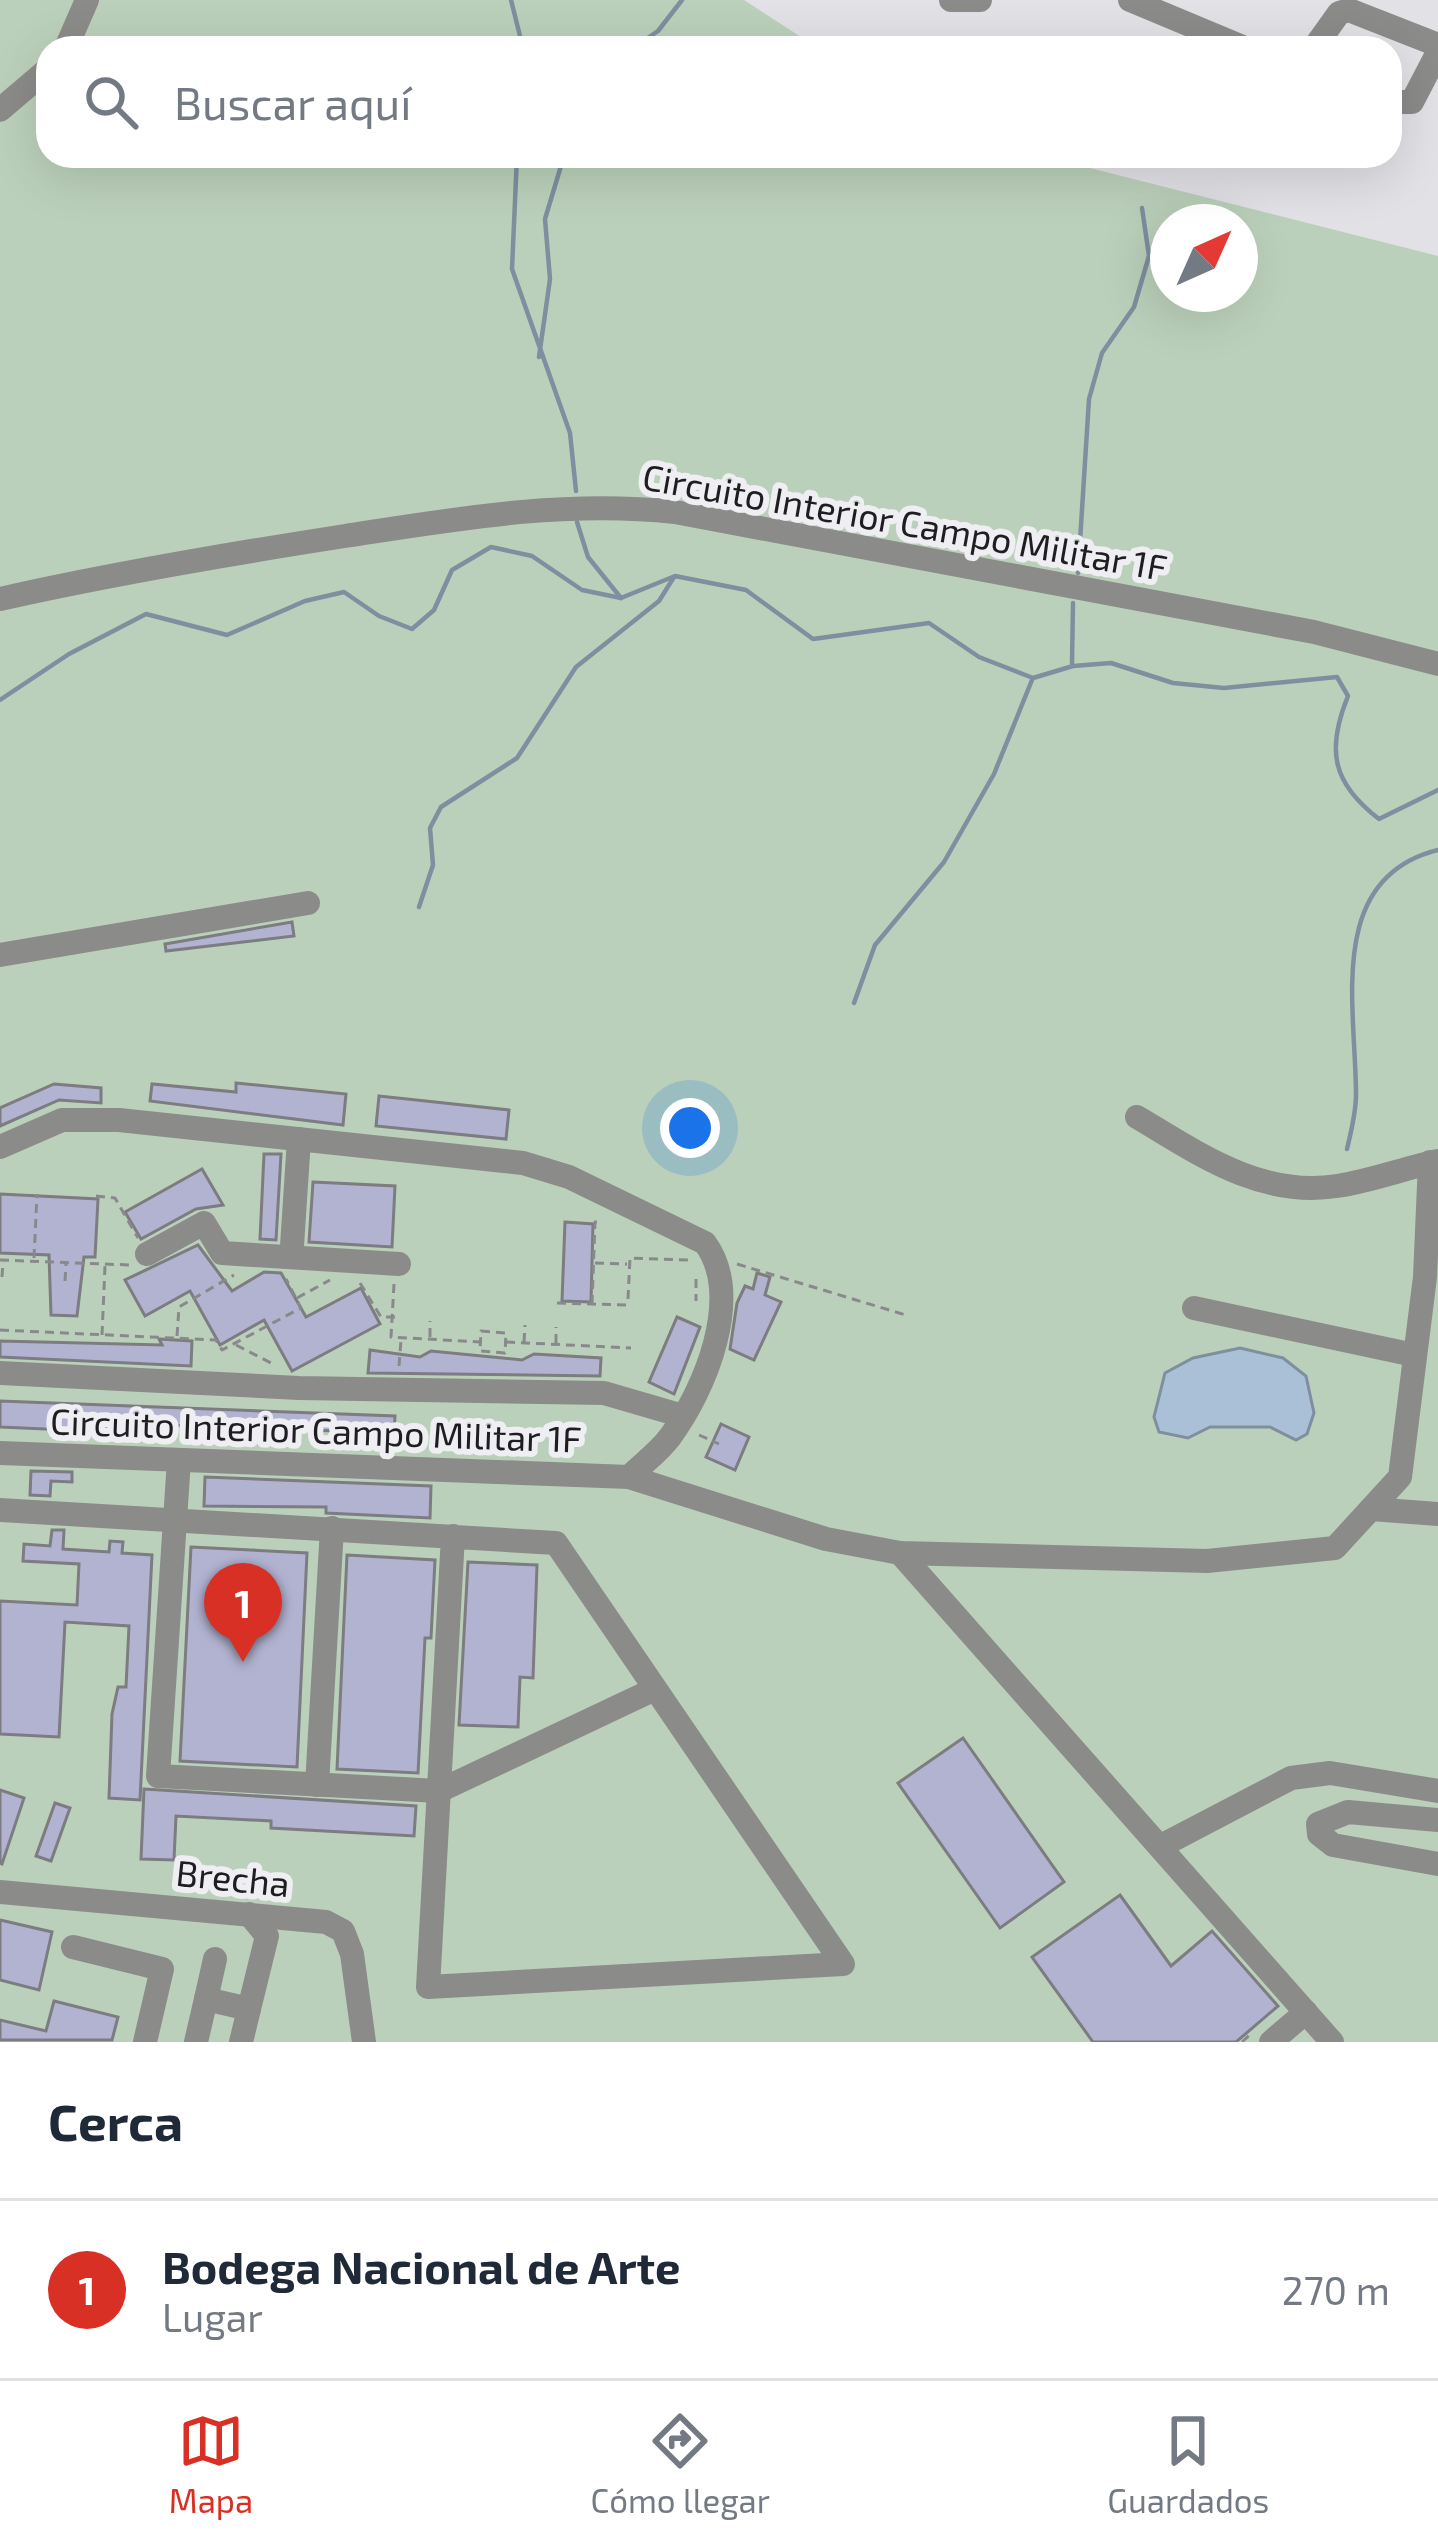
<!DOCTYPE html>
<html lang="es">
<head>
<meta charset="utf-8">
<style>
	body { margin:0; font-family:"Exo 2",sans-serif; background:#f2f2f3; color:#1f2937 }
	.compass { position:absolute; left:1150px; top:204px; width:108px; height:108px; border-radius:50%; background:#fff; box-shadow:0 12px 48px #0002; rotate:45deg }
	.you { position:absolute; left:690px; top:1128px; width:42px; height:42px; margin:-30px; border:9px solid #fff; border-radius:50%; background:#1a73e8; box-shadow:0 0 0 18px #1a73e833 }
	.badge { display:grid; place-items:center; width:78px; height:78px; border-radius:50%; background:#d93025; color:#fff; font-size:39px; font-weight:700 }
	.pin { position:absolute; translate:-50% -99px; filter:drop-shadow(0 3px 6px #0008) }
	.pin::after { content:''; position:absolute; top:63px; width:42px; height:36px; background:inherit; clip-path:polygon(0 0,100% 0,50% 100%) }
	.list { margin:0; padding:0; list-style:none }
	h2 { display:flex; justify-content:space-between; align-items:center; height:156px; margin:0; padding:0 48px; font-size:51px }
	h2 small { font-size:39px; font-weight:400; color:#747a83 }
	.list li { display:grid; grid-template-columns:78px 1fr auto; gap:36px; align-items:center; box-sizing:border-box; height:180px; padding:0 48px; border-top:3px solid #e0e1e3 }
	.list b { display:block; font-size:45px; white-space:nowrap }
	.list p { margin:0; font-size:39px; white-space:nowrap; color:#747a83 }
	.list em { font-size:39px; font-style:normal; color:#747a83 }
	.icon { flex:none; width:66px; height:66px; fill:none; stroke:currentColor; stroke-width:2; stroke-linecap:round; stroke-linejoin:round }
	.map { position:relative; flex:none; width:1438px; height:2042px; overflow:hidden }
	.search { position:absolute; background:#fff; box-shadow:0 12px 48px #0002; left:36px; right:36px; top:36px; height:132px; display:flex; align-items:center; gap:30px; box-sizing:border-box; padding:0 42px; border-radius:36px; color:#747a83; font-size:45px }
	.sheet { height:336px; background:#fff }
	nav { display:flex; justify-content:space-around; align-items:center; box-sizing:border-box; height:168px; border-top:3px solid #e0e1e3; background:#fff; font-size:33px; color:#747a83 }
	nav a { display:grid; justify-items:center; gap:6px }
	nav .on { color:#d93025 }
	.map>svg:first-child { display:block }
	.green { fill:#bbd0ba; fill-rule:evenodd }
	.water { fill:#a9c0d7; stroke:#7f8fa0; stroke-width:3 }
	.lines { fill:none; stroke-linecap:round; stroke-linejoin:round }
	.stream { stroke:#7f8fa0; stroke-width:4.5 }
	.building { fill:#b2b3d1; stroke:#7c7c81; stroke-width:3 }
	.path { stroke:#89898d; stroke-width:3; stroke-dasharray:9 6; stroke-linecap:butt }
	.minor { stroke:#8b8c89; stroke-width:24 }
	.labels { text-anchor:middle; dominant-baseline:central; stroke-width:12; stroke-linejoin:round; paint-order:stroke }
	.street-label { font-size:36px; fill:#1e1e20; stroke:#eeeef3 }
</style>
</head>
<body>
<div class="map">
<svg width="1438" height="2042" viewBox="0 0 1438 2042">
	<rect width="100%" height="100%" fill="#e1e1e6"/>
	<path class="green" d="M0,0H744L818,48H48V156H1042L1438,256V2042H0ZM1168,222H1240V294H1168Z"/>
	<path class="water" d="M1240,1348L1283,1358L1306,1376L1314,1413L1307,1434L1296,1440L1270,1427H1210L1188,1438L1159,1432L1154,1417L1165,1373L1193,1358Z"/>
	<g class="lines">
		<g class="stream">
			<path d="M511,0L523,48"/>
			<path d="M633,48L658,31L682,0"/>
			<path d="M517,156L512,269L570,433L576,491"/>
			<path d="M539,357L550,279L545,219L564,156"/>
			<path d="M577,522L588,557L621,598"/>
			<path d="M1078,573L1089,399L1102,353L1134,307L1149,256L1142,208"/>
			<path d="M1072,663L1073,603"/>
			<path d="M0,700L69,654L146,614L227,635L305,601L344,592L379,616L412,629L434,610L452,570L491,547L532,556L582,590L621,598L675,576L746,590L813,639L929,623L979,657L1033,678L1073,666L1111,663L1173,683L1224,688L1337,677L1348,696C1326,750 1332,783 1379,819L1438,790"/>
			<path d="M419,907L433,865L430,828L441,807L517,758L576,667L659,601L674,577"/>
			<path d="M854,1003L875,945L944,862L994,774L1032,680"/>
			<path d="M1347,1149C1351,1132 1356,1113 1356,1095C1356,1007 1325,878 1438,850"/>
		</g>
	</g>
	<g class="building">
		<path d="M292,922L294,936L166,951L165,944Z"/>
		<path d="M236,1083L346,1094L343,1125L150,1101L152,1084L236,1092Z"/>
		<path d="M54,1084L101,1088V1103L59,1100L0,1126V1108Z"/>
		<path d="M379,1096L509,1110L506,1139L376,1126Z"/>
		<path d="M264,1154H281L276,1240L260,1239Z"/>
		<path d="M202,1169L223,1205L196,1209L141,1239L125,1212Z"/>
		<path d="M313,1182L395,1186L392,1247L309,1242Z"/>
		<path d="M0,1194L98,1199L95,1257H84L77,1316L51,1315L49,1255L0,1253Z"/>
		<path d="M565,1222L593,1224L591,1302L562,1301Z"/>
		<path d="M198,1245L232,1291L264,1272L281,1273L306,1317L361,1288L380,1324L292,1371L264,1320L220,1345L190,1291L145,1316L125,1280Z"/>
		<path d="M757,1273L770,1277L765,1295L781,1302L754,1360L730,1349L737,1303L745,1286L753,1289Z"/>
		<path d="M677,1317L700,1327L674,1394L649,1382Z"/>
		<path d="M159,1339L192,1341L191,1366L0,1357V1341L162,1345Z"/>
		<path d="M370,1350L420,1357L431,1351L522,1360L534,1354L601,1358L600,1376L368,1373Z"/>
		<path d="M0,1401L395,1416L394,1433L135,1424V1433L0,1427Z"/>
		<path d="M721,1424L749,1437L735,1470L706,1457Z"/>
		<path d="M31,1471L72,1472V1482L51,1481L50,1496L30,1495Z"/>
		<path d="M205,1477L431,1486L430,1518L326,1513V1507L204,1506Z"/>
		<path d="M52,1530H64L63,1549L109,1552L110,1541L123,1542L122,1553L152,1555L140,1800L109,1798L112,1714L118,1687H126L129,1626L65,1622L59,1737L0,1734V1601L77,1605L79,1564L23,1561L24,1544L50,1546Z"/>
		<path d="M191,1547L307,1553L297,1767L180,1761Z"/>
		<path d="M347,1555L435,1560L431,1638H425L418,1773L337,1769Z"/>
		<path d="M468,1562L537,1565L533,1678L520,1677L518,1727L459,1725Z"/>
		<path d="M963,1738L1064,1882L1000,1928L898,1783Z"/>
		<path d="M144,1789L416,1806L414,1836L271,1828V1821L176,1816L174,1860L141,1859Z"/>
		<path d="M0,1790L24,1798L2,1864L0,1863Z"/>
		<path d="M55,1803L70,1808L51,1861L36,1856Z"/>
		<path d="M1120,1895L1171,1966L1212,1931L1278,2006L1236,2042H1093L1032,1957Z"/>
		<path d="M0,1920L52,1932L39,1990L0,1980Z"/>
		<path d="M54,2001L118,2017L112,2040H0V2020L46,2031Z"/>
	</g>
	<g class="lines">
		<g class="path">
			<path d="M96,1196L115,1198L138,1238"/>
			<path d="M34,1258L37,1194"/>
			<path d="M0,1260L130,1265"/>
			<path d="M595,1263L627,1264"/>
			<path d="M737,1264L909,1316"/>
			<path d="M2,1277L3,1262"/>
			<path d="M696,1279V1301"/>
			<path d="M65,1281L66,1264"/>
			<path d="M360,1283L381,1317H397"/>
			<path d="M394,1284L391,1337L480,1342"/>
			<path d="M297,1298L330,1280"/>
			<path d="M628,1299L630,1258L689,1260"/>
			<path d="M557,1303L626,1305"/>
			<path d="M592,1304L595,1222H602"/>
			<path d="M0,1330L216,1340L222,1350L301,1308L286,1279"/>
			<path d="M481,1331L506,1333L505,1353L480,1351Z"/>
			<path d="M102,1335L105,1266"/>
			<path d="M177,1336L179,1307L234,1275"/>
			<path d="M430,1337V1321"/>
			<path d="M506,1342L631,1348"/>
			<path d="M524,1342L525,1325"/>
			<path d="M556,1343V1327"/>
			<path d="M236,1345L275,1365"/>
			<path d="M399,1366L401,1340"/>
			<path d="M699,1435L719,1444"/>
			<path d="M1242,2042L1253,2032"/>
		</g>
		<g class="minor">
			<path d="M951,0H980"/>
			<path d="M1130,0L1245,48"/>
			<path d="M66,48L87,0"/>
			<path d="M1314,48L1339,13L1349,10L1438,45"/>
			<path d="M1390,102H1412L1438,52"/>
			<path d="M0,110L48,69"/>
			<path d="M0,599C115,573 229,554 345,536C456,519 562,500 675,512L1314,632L1438,664"/>
			<path d="M0,955L308,903"/>
			<path d="M1137,1117C1199,1154 1261,1198 1337,1186C1371,1181 1405,1168 1438,1161"/>
			<path d="M0,1147L62,1120H119L523,1163L569,1177L705,1243C744,1296 705,1390 670,1437C659,1452 642,1464 629,1477"/>
			<path d="M292,1246L299,1139"/>
			<path d="M147,1254L204,1223L222,1253L399,1264"/>
			<path d="M1194,1308L1414,1355"/>
			<path d="M0,1373L299,1388L604,1393L683,1416"/>
			<path d="M0,1453L629,1477L826,1539L900,1553L1207,1561L1335,1548L1400,1477L1425,1277L1430,1162"/>
			<path d="M179,1460L158,1776L439,1791L655,1689"/>
			<path d="M1371,1509L1438,1514"/>
			<path d="M0,1510L556,1543L843,1964L428,1987L453,1536"/>
			<path d="M900,1553L1332,2042"/>
			<path d="M317,1785L332,1528"/>
			<path d="M1438,1820L1348,1812L1318,1824L1319,1834L1333,1845L1438,1864"/>
			<path d="M1161,1846L1291,1778L1330,1773L1438,1791"/>
			<path d="M0,1892L326,1922L343,1931L352,1954L364,2042"/>
			<path d="M73,1947L162,1969L145,2042"/>
			<path d="M206,1999L215,1959"/>
			<path d="M196,2042L206,1999L249,2009L267,1936L249,1914"/>
			<path d="M241,2042L249,2009"/>
			<path d="M1271,2042L1306,2012"/>
		</g>
	</g>
	<g class="labels">
		<g class="street-label">
			<text transform="translate(905 521) rotate(10)">Circuito Interior Campo Militar 1F</text>
			<text transform="translate(316 1429) rotate(2)">Circuito Interior Campo Militar 1F</text>
			<text transform="translate(233 1877) rotate(6)">Brecha</text>
		</g>
	</g>
</svg>
<svg class="compass" viewBox="-18 -18 36 36"><path d="M0-13l5 13h-10z" fill="#e53935"/><path d="M0 13l5-13h-10z" fill="#747a83"/></svg>
<div class="you"></div>
<div class="pin badge" style="left:243px;top:1662px">1</div>
<div class="search"><svg class="icon" aria-label="search" viewBox="0 0 24 24"><circle cx="10" cy="10" r="6"/><path d="M15 15l6 6"/></svg>Buscar aquí</div>
</div>
<section class="sheet">
<h2>Cerca<small></small></h2>
<ul class="list">
<li><span class="badge">1</span><div><b>Bodega Nacional de Arte</b><p>Lugar</p></div><em>270 m</em></li>
</ul>
</section>
<nav>
<a class="on"><svg class="icon" aria-label="map" viewBox="0 0 24 24"><path d="M3 6l6-2 6 2 6-2v14l-6 2-6-2-6 2zM9 4v14M15 6v14"/></svg>Mapa</a>
<a><svg class="icon" aria-label="directions" viewBox="0 0 24 24"><path d="M12 3l9 9-9 9-9-9zM9 14v-3h6M13 9l2 2-2 2"/></svg>Cómo llegar</a>
<a><svg class="icon" aria-label="saved" viewBox="0 0 24 24"><path d="M7 4h10v16l-5-4-5 4z"/></svg>Guardados</a>
</nav>
</body>
</html>
